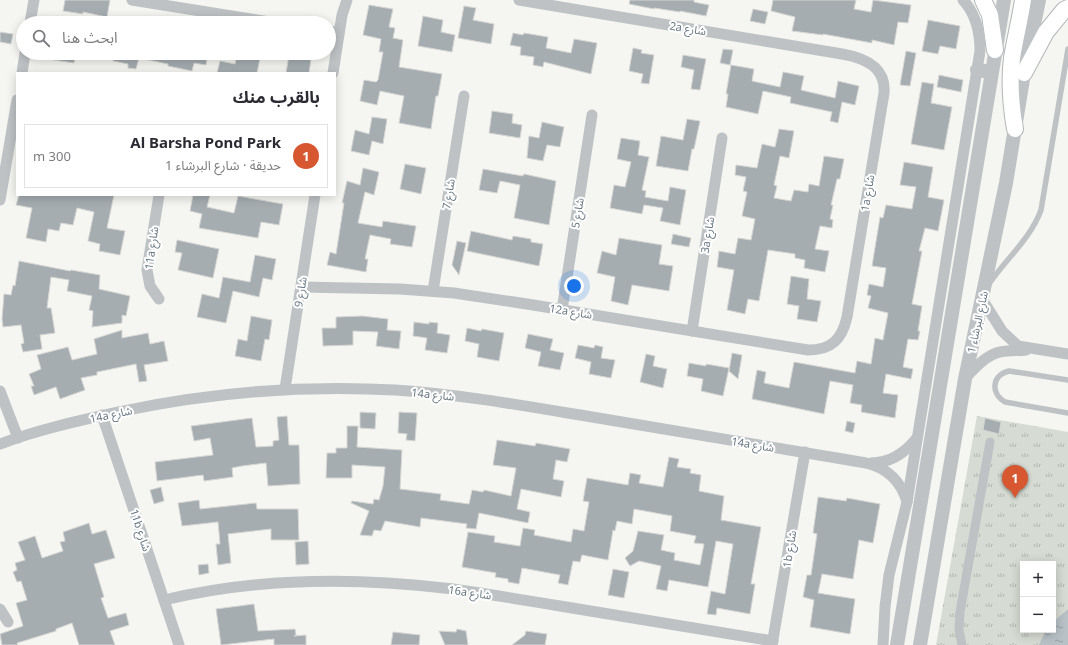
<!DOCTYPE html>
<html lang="ar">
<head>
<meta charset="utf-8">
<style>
	body { margin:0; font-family:"Noto Sans","Noto Sans Arabic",sans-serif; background:#f2f2f3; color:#2b2b33; direction:rtl }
	.controls { position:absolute; right:12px; bottom:12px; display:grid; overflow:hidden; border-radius:0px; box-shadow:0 2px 10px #0003 }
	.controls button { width:36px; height:36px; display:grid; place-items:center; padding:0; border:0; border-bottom:1px solid #e1e1e2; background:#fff; color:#2b2b33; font:20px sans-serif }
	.you { position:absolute; left:574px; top:286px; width:14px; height:14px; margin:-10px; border:3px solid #fff; border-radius:50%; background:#1a73e8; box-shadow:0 0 0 6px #1a73e833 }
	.badge { display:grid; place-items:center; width:26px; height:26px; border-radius:50%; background:#d65730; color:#fff; font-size:13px; font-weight:700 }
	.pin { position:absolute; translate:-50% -33px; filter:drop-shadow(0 1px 2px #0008) }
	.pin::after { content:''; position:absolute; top:21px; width:14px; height:12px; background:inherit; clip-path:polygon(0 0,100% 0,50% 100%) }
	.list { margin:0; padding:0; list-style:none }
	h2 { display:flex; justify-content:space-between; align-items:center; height:52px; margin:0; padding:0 16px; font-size:17px }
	h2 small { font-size:13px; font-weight:400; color:#7c7c81 }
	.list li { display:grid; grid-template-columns:26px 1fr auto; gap:12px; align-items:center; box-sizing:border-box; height:64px; margin:0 8px 8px; padding:0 8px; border:1px solid #e1e1e2; border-radius:0px }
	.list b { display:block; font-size:15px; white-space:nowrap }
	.list p { margin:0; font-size:13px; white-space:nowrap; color:#7c7c81 }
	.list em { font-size:13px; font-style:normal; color:#7c7c81 }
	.icon { flex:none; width:22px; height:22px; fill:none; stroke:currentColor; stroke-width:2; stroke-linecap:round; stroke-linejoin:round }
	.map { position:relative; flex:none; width:1068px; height:645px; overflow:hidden; direction:ltr }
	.search { position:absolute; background:#fff; box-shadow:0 2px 10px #0003; left:16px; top:16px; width:320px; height:44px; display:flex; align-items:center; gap:10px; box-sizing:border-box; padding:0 14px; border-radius:22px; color:#7c7c81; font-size:15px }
	.panel { position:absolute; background:#fff; box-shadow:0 2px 10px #0003; left:16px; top:72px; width:320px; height:124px; border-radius:0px; direction:rtl }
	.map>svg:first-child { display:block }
	.park { fill:url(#park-tufts); fill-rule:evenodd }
	.water { fill:url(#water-ripples) }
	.building { fill:#a5adb1; stroke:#d6d6d4 }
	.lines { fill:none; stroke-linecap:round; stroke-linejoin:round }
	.secondary-casing { stroke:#b1b6b9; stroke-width:18 }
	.service { stroke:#bec2c5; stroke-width:5.5 }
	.pedestrian { stroke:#bec2c5; stroke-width:9 }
	.minor { stroke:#bec2c5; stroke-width:11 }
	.tertiary { stroke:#bec2c5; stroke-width:14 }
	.secondary { stroke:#fff; stroke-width:16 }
	.labels { text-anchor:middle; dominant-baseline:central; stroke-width:4; stroke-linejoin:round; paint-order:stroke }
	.street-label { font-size:11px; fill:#667580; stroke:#fff }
</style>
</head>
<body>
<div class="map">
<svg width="1068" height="645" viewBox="0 0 1068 645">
	<defs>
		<pattern id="park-tufts" width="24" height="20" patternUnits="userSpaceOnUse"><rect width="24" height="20" fill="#d6dbd3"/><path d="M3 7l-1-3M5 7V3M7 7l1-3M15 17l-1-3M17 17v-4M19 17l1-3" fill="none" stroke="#b1b6b0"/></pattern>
		<pattern id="water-ripples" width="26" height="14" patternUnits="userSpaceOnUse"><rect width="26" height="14" fill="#b7c1c6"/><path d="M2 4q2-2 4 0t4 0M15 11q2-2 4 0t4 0" fill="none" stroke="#99a1a6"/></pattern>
	</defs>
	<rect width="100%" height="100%" fill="#f5f5f1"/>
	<path class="park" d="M977,416L1068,432V645H936ZM1023,564H1053V630H1023Z"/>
	<path class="water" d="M1068,609V645H1039L1046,630H1053V622Z"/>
	<g class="building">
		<path d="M65,0H110L107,17L83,12V14L63,11Z"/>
		<path d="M630,0H694V2L709,5L706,16L680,11V12L654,8V9L629,4Z"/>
		<path d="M773,0H856L854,9L871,12L873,0L911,5L908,23L898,22L894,45L872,40V43L823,34V35L792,31L795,17L771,11Z"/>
		<path d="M369,5L393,9L389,27L395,28L393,38L403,40L399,67L442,74L438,96H436L431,129L399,123L404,96L380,91L377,105L360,101L364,80L376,82L378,80L383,52H379L381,39L363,35Z"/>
		<path d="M464,6L476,8L473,20L494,24L491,44L458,38Z"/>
		<path d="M753,9L768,12L765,24L750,21Z"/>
		<path d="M423,16L443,20L441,32L455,35L452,52L418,46Z"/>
		<path d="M928,20L960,26L956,49L940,46L938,54L922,51Z"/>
		<path d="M0,32L13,34L11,44L0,42Z"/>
		<path d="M513,33L523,35L524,33L548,37L546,48L571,53L574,39L597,43L591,74L544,62L543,67L533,65L534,57L520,55L521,47L510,45Z"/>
		<path d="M633,48L642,50L641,53L654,55L649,84L641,83L643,74L629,71Z"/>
		<path d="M723,49L733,50L730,65L720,63Z"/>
		<path d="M906,51L916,53L910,86L900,85Z"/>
		<path d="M42,53H76L74,63L41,58Z"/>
		<path d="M115,53H163L185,58L186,53H208L206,65L194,63L192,71L168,66V64L139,58L136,69L128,68V64L113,61Z"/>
		<path d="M237,53H261L257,73H217L220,61L235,64Z"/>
		<path d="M289,55L311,59L309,73H286Z"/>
		<path d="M683,55L706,59L700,90L691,89L694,70L681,67Z"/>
		<path d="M731,65L754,69L752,81L780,87L783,72L804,76L801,90L835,98L838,81L859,86L855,105L842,102L838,123L830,121L832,112L790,103L791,97L763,91L758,114L726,107L728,94H726Z"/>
		<path d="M939,75L963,80L961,92L937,87Z"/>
		<path d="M922,82L934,84L931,103L952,107L944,150L911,144Z"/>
		<path d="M492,111L513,114L512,123L522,125L520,138L489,133Z"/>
		<path d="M372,117L387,119L383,144L372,141L369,155L351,151L355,130L369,134Z"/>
		<path d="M687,119L700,121L694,149H692L688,171L656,166L661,136L683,140Z"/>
		<path d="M542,122L564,127L560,147L547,145L543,161L527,158L529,136L539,138Z"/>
		<path d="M779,129L794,131L789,158L780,156L774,185L777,186L774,198L791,201L794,190L808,192L809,184L819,186L824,156L844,159L840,179H837L831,205H833L830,219L833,220L832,228L820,226L815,249L829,251L825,272L804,268L805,260L795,258V254L768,250L759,301L748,299L745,314L727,310L734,270L717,267L719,251L735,254L738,238L751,240L755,219L742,216L747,192L743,191L746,177L735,175L736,165L757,168L762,144L775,147Z"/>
		<path d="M621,138L640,141L638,155L649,157L642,190L646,191L645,197L668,201L670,187L686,190L680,225L660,221L663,208L644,205L642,214L610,208L614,185L625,187L631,162L617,159Z"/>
		<path d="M904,162L933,167L928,197L944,200L938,231L925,228L919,251H922L912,304L922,306L918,331H920L918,340L908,339L903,367L913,369L911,379L886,374L883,393L898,395L895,418L861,412L862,405L850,403L853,385L830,381L824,414L752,399L757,370L766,372L764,383L789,388L794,362L855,373L857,361L871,364L875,338L883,340L888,313L868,308L871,296L867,295L869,284L883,287L886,268L872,266L880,217L883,218L886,205L912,209L916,187L900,185Z"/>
		<path d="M405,164L426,168L421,194L400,189Z"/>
		<path d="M363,168L379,172L374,195L365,192L358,223L382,227L383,221L416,226L412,247L390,244L391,239L370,235L365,259H368L366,272L327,265L330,252L336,254L344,203H342L347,181L360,185Z"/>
		<path d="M483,169L523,176L524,174L556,181L549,225L514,218L520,185L500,181L497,193L479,190Z"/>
		<path d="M19,195H114L107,228L125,231L120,255L99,251L100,244L88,241L94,212L77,208L73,225L61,223L59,231L48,229L46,242L26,238L32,208L16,205Z"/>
		<path d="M193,195H210L207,207L234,213L238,196L283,204L279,225L261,222L258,238L199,228L202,214L190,211Z"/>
		<path d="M471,231L512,240L513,236L531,239V242L543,244L539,266L467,251Z"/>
		<path d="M673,234L691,238L689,247L671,244Z"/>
		<path d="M619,238L662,245L659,264L673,266L669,291L632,285L628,305L611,301L615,277L597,273L602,251L616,255Z"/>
		<path d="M177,240L219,249L213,278L178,270L182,253L175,252Z"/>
		<path d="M457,241L466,243L459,275L452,265Z"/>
		<path d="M255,255L276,259L272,280L263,278L259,297L233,291L226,323L197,317L202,294L219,298L223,277L250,282Z"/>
		<path d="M19,261L70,271L71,270L100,275L99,289L130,296L126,316L122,315V323L92,327L93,311L89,310L92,296L67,291L69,280L51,277L47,308H51L55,333L40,335L42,349L23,352L21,344L24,343L21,325L3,327L2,319L4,294L11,295L13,285L15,286Z"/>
		<path d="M791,276L809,279L807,299L821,301L817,322L797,319L799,306L787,304Z"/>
		<path d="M251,316L272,320L269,340L265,339L261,361L235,356L238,339L247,341Z"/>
		<path d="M362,316L388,319L387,330L401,331L399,349L376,346L378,332L353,331V345L323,346L322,328H336V317Z"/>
		<path d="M414,322L429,324V322L438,323L437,333L450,335L447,353L425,350L427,338L413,336Z"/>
		<path d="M467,328L481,331L482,329L504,333L499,361L477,357L479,344L465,341Z"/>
		<path d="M122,330V338L148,333L150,344L164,341L168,361L144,365L147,381L139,382L136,364L97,372V375L81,378L85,390L60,399L56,387L34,395L31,386H34L29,374L41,369L37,355L68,347L72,360L97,354L94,339Z"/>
		<path d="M528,334L553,339L550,350L564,353L560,370L538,366L541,352L525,348Z"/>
		<path d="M578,345L594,348L595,345L603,347L601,358L615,360L611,378L589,374L591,362L575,358Z"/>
		<path d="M732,353L742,355L738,379L729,371Z"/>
		<path d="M646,354L655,356L653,366L667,369L663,388L640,382Z"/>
		<path d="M689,363L706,366V364L729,368L723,396L701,391L703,379L687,376Z"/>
		<path d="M360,412L376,413L375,429L360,428Z"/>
		<path d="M399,412L417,413L415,441L406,440L407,434L398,433Z"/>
		<path d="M287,416L289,445H299L300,484L268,486L266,463L242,466L232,468L233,477L204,481L203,475L157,481L155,462L213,455L210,438L194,441L191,426L252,418L256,447L273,446V441L279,440L277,417Z"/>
		<path d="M985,418L1001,422L999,434L983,430Z"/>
		<path d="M847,421L855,423L853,433L845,431Z"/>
		<path d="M347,426H358L357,447L402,450L400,489L441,494L440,500L469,504L472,490L483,492L484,490L511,496L516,468L493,465L497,440L535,446L536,443L570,449L567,462L556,460L553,479L564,481L561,497L521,489L517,509L530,512L528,523L479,513L476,529L466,528L467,524L421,518L420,527L385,521L381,531L374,530L372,536L360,535L369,511L351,503L352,501L373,504L374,499L379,500L383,486L385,467L352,465V478H326L327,453H336V448H347Z"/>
		<path d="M669,457L679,459L677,467L691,469L690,473L701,475L699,491L724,496L721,520L761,527L751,584H755L750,614L717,608L716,615L707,614L711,591L725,594L733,544L716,541L708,587L669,580L667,591L656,589L661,566L639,561L630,566L625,558L633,551L638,531L664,535L661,550L675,553L674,560L700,565L704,544L694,543L696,536L670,531L672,516L634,509L632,524L617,521L615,531L613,530L608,560L582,555L580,562L573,561L568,585L558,583L560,575L522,568L519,584L508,582V579L495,577L496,573L462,567L468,532L495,536L494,542L520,546L523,528L535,530L534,535L571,542L573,529L584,531L589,502L583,501L587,478L628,485L630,473L641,475L639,483L663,487Z"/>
		<path d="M161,487L164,501L154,504L150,490Z"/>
		<path d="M818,497L846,501L847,498L880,504L873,543L859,540L853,579L822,574L818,593L855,599L850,634L810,627L814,600L803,597L807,575H811L817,534L813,533Z"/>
		<path d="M199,500L200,509L256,503L257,509H298L299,540H271V529L228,534L231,563L218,565L216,544H220L218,522L182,526L178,503Z"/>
		<path d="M89,523L92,534L106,530L115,558L94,564L104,597L101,598L108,618L126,613L129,625L110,631L115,645H79L72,623L56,629V631L17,643L18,645H2L0,634L23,626L16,603L27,600L21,581L17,582L13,572L17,570L15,563L25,560L18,542L35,536L42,558L63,551L60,542L65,541L63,532Z"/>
		<path d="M308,541L309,564L296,565L295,542Z"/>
		<path d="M208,564L209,573L199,575L198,565Z"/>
		<path d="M613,569L629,572L624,598L608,595Z"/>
		<path d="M254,604L258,631L295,629L296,635L294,636L306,635V645H274V639L221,645L216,609Z"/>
		<path d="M457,629L466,631L468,645H445L439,631L456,632Z"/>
		<path d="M526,631L547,634L545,645H512L525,635Z"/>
		<path d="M393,632L420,635L419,645H391Z"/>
	</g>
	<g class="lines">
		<defs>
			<g id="secondary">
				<path d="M983,0L990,15L995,50"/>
				<path d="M1024,73L1046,32L1064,10L1068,8"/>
				<path d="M1015,129C1011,106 1009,82 1012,58C1015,39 1020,20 1023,0"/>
			</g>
		</defs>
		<use href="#secondary" class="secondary-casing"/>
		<g class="service">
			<path d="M989,284C1006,259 1031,238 1041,210L1068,49"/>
			<path d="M1068,380L1009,371C992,375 990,393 1005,402L1068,413"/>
		</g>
		<path class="pedestrian" d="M962,645L959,630L960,612L990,442"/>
		<g class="minor">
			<path d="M132,0L276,23"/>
			<path d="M30,23L34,0"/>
			<path d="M329,31L339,33"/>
			<path d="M22,73L25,53"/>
			<path d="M333,73L342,15L347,0"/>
			<path d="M159,195L147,270L150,286L159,299"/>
			<path d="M0,200L17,100"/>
			<path d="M301,287L400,289L454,293L527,304L808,350C832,350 842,339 847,317L884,93C886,67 865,58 842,54L519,0"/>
			<path d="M433,291L464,96"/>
			<path d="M982,299L1002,331L1018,346L1068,354"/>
			<path d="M562,310L592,115"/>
			<path d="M692,331L722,138"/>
			<path d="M965,378C978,365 988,352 1007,351C1013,350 1019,351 1026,350"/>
			<path d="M285,389L315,195"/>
			<path d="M0,391L18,438"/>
			<path d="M102,415L179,645"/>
			<path d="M0,444C40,429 82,420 123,411C213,392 303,385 395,390C471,395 547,410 622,422C704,436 785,449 866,463C887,468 901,481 907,502"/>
			<path d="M871,463C890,463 905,453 917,438"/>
			<path d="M164,600C259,577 356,577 453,589C488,594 524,600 560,606C631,618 702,629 773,641"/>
			<path d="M0,609L8,622"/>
			<path d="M772,645L805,452"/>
			<path d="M883,645L885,607L889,575L907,502L980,51C980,32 976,14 963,0"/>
		</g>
		<g class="tertiary">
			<path d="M977,70L991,72"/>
			<path d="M897,645L1004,0"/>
			<path d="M920,645L965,379L1006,183L1024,73L1039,0"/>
		</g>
		<use href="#secondary" class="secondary"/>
	</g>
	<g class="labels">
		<g class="street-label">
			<text transform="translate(688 28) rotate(9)">2a شارع</text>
			<text transform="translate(867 193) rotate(-81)">1a شارع</text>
			<text transform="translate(448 194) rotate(-81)">شارع 7</text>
			<text transform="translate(577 213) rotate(-81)">شارع 5</text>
			<text transform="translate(707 235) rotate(-81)">3a شارع</text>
			<text transform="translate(151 248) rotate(-82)">11a شارع</text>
			<text transform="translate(300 292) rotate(-81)">شارع 9</text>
			<text transform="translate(571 311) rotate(9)">12a شارع</text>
			<text transform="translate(977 322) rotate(-78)">شارع البرشاء 1</text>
			<text transform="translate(433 394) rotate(6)">14a شارع</text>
			<text transform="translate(111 414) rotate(-12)">14a شارع</text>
			<text transform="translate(753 444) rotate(9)">14a شارع</text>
			<text transform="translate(141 530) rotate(72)">11b شارع</text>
			<text transform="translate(789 549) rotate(-81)">1b شارع</text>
			<text transform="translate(470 592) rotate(8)">16a شارع</text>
		</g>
	</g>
</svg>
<div class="controls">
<button>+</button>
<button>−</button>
</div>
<div class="you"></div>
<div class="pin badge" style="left:1015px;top:498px">1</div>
<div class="search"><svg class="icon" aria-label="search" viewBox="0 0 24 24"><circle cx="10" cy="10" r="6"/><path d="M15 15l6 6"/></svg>ابحث هنا</div>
<section class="panel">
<h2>بالقرب منك<small></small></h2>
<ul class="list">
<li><span class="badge">1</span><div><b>Al Barsha Pond Park</b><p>حديقة · شارع البرشاء 1</p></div><em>300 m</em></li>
</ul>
</section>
</div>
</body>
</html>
